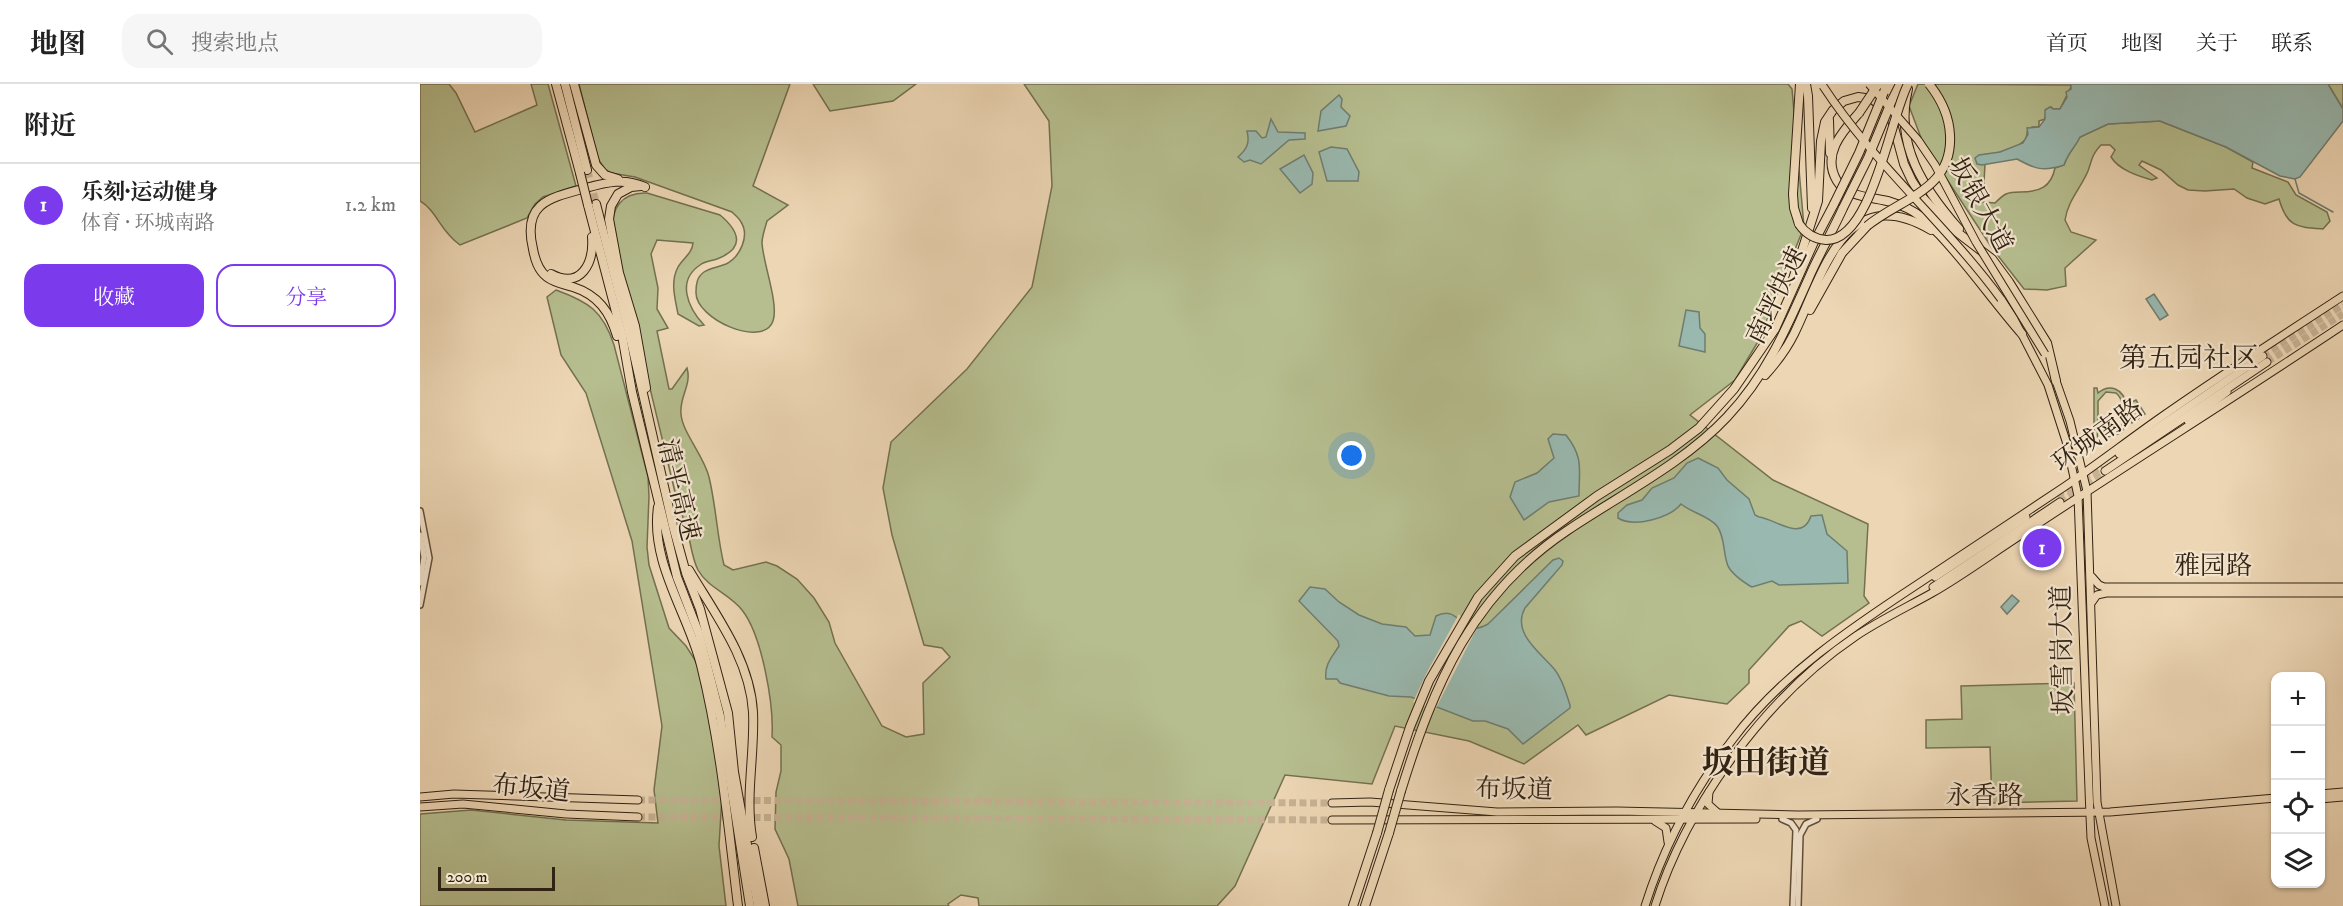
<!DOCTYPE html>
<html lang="zh">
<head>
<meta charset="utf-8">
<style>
	body { margin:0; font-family:"IM FELL DW Pica","Noto Serif SC",serif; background:#f6f6f6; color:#222 }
	.controls { position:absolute; right:18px; bottom:18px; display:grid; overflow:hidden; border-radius:12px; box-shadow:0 2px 4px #0004 }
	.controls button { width:54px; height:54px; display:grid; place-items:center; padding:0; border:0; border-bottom:2px solid #e0e0e0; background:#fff; color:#222; font:30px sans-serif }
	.scale { position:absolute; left:18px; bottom:15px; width:117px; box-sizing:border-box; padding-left:6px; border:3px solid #312212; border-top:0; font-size:16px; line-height:21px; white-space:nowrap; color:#312212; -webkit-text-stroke:4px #f3e4ce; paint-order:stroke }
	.you { position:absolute; left:932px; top:372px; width:21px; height:21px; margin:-15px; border:4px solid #fff; border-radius:50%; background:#1a73e8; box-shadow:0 0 0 9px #1a73e833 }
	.badge { display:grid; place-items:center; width:39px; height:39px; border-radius:50%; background:#7c3aed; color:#fff; font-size:20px; font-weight:700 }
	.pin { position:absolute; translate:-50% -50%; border:3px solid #fff; box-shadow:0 2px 6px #0006 }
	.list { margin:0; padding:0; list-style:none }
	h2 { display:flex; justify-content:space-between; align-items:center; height:78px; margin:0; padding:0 24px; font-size:26px }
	h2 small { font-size:20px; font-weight:400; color:#767676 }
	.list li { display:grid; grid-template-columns:39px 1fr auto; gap:18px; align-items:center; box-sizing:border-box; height:84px; padding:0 24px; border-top:2px solid #e0e0e0 }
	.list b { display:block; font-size:22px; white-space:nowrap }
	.list p { margin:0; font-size:20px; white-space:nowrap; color:#767676 }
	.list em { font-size:20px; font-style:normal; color:#767676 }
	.actions { display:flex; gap:12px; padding:18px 24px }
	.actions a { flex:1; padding:14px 0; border:2px solid #7c3aed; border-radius:18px; text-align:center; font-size:21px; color:#7c3aed }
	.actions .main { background:#7c3aed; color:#fff }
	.icon { flex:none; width:33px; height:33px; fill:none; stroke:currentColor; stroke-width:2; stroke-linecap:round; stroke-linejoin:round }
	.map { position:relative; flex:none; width:1923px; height:822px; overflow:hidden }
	header { display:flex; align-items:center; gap:36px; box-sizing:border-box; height:84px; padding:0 30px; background:#fff; border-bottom:2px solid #e0e0e0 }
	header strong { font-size:28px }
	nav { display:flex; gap:33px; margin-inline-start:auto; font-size:21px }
	.search { width:420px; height:54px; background:#f6f6f6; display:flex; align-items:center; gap:15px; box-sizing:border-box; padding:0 21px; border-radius:18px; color:#767676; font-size:22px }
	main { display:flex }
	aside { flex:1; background:#fff }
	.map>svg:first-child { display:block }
	.green { fill:#b6be8f; stroke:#747050; stroke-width:1.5; fill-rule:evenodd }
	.water { fill:#99b9b0; stroke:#6f7d71; stroke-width:1.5 }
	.pier { fill:#edd6b4 }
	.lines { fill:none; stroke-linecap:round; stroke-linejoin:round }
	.stream { stroke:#6f7d71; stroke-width:1.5 }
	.major-tunnel { stroke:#c7b294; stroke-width:7; stroke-dasharray:7 3.5; stroke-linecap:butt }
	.highway-tunnel { stroke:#c7b294; stroke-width:8; stroke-dasharray:8 4; stroke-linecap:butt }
	.minor-casing { stroke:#604f3a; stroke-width:8 }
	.major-casing { stroke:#312212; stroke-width:9 }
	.highway-casing { stroke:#312212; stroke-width:10 }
	.minor { stroke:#f3e4ce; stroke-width:5 }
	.major { stroke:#edd6b4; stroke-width:7 }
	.highway { stroke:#edd6b4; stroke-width:8 }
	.major-bridge-casing { stroke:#312212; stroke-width:9; stroke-linecap:butt }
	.highway-bridge-casing { stroke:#312212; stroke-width:10; stroke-linecap:butt }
	.major-bridge { stroke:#edd6b4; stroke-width:7 }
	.highway-bridge { stroke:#edd6b4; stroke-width:8 }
	.labels { text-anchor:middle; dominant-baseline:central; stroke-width:4.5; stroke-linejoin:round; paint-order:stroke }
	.street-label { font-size:26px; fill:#312212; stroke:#f3e4ce }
	.quarter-label { font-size:28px; fill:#312212; stroke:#f3e4ce }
	.district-label { font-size:32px; font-weight:bold; fill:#312212; stroke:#f3e4ce }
</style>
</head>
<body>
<header>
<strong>地图</strong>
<div class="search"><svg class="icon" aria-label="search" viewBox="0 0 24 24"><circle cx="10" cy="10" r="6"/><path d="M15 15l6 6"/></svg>搜索地点</div>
<nav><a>首页</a><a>地图</a><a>关于</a><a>联系</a></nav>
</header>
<main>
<aside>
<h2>附近<small></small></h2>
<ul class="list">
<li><span class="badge">1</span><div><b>乐刻·运动健身</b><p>体育 · 环城南路</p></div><em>1.2 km</em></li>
</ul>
<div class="actions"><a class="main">收藏</a><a>分享</a></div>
</aside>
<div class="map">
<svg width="1923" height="822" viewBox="0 0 1923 822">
	<rect width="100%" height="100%" fill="#edd6b4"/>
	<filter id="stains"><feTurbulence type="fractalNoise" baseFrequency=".00333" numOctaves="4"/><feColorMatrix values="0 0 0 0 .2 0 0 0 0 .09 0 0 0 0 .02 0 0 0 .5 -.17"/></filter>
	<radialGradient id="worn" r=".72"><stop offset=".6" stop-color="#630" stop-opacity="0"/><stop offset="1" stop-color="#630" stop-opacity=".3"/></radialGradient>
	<g class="green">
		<path d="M0,0H29L36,9L55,48L117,21L111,0H128L156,102L123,113L115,120L107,134L40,161C20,147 17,127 0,117Z"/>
		<path d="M159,0H370L333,102L368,121L347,137C345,144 342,152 342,159C343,179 359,220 353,237C343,265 275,235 276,208C276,200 277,193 284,188C290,184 299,183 306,180C320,173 330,152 321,138C319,134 315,131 312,128L215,93L191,89L185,85L178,75Z"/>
		<path d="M393,0H496L473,17L410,27Z"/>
		<path d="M604,0H1368L1372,5L1384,143L1339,256L1315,296L1270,331L1353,396L1448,440L1444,512L1449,519L1402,552L1381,537L1369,542L1329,586V599L1307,620L1249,611L1166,651L1158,641L1104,680L1049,657L975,642L952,700L865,691L815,802L797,822H559L558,814L541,811L528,820L529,822H378L369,775L355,745L356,708L361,687V661L352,653C354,621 342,551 322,526C310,510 288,504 278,486C269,468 271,446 259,425L193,150C190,125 201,108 227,109L300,131C319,147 326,164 297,175C291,177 285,177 280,181C256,197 268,224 284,241L279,242L258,230C255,214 250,198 258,183C263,174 272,170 273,159L237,156L231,170L238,204L237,225L248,244L237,247L249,305H252L267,284C272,301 259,313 261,330C262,348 284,372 289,393C296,422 297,452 304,481L313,486L346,478L357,482L377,495L394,514L409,538L415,559L462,642L486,653L504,650L503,599L530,573L522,564L504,561L472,451L463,404L471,358L547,285L612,203L632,102L629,37Z"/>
		<path d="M1498,0L1652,1L1640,25H1633L1631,23L1627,26L1625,35L1619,37V43H1612L1607,48C1609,64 1573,71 1560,71L1565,80L1563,118L1575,119C1578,116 1582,112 1586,110C1590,108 1595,108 1600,108C1620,108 1631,103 1635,84L1644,81C1648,68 1655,63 1660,53L1688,40L1740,37L1806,63L1833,78L1832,84L1868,98L1876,111L1907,128L1910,137L1903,145C1876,143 1867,143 1859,115L1845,120L1827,114L1814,105L1785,107L1768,106L1758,101L1741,86L1722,77L1719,81L1737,94L1732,96C1718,92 1699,86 1691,73L1695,66L1690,61H1681C1672,70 1672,76 1668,87C1661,104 1648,116 1645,136L1651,148L1676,156L1645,184L1646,202L1627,206L1604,205L1572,164L1503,59L1489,22Z"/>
		<path d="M1908,0H1923V25Z"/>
		<path d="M136,206C169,218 183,227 194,261L228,393L229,412L227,463L229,481L249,544L266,562L275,576L281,592L299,679L302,712L299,762L306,822H0V730L51,726L146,736L238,739L234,706L242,642L212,457L166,309L141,271L127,213Z"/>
		<path d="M1674,304H1677L1678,309C1690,299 1704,305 1706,321L1716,316L1725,330L1712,339L1707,332L1711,329L1707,323L1706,341L1701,349L1688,353L1678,348L1677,355H1674ZM1686,308L1696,309C1709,320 1707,356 1684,348L1678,340V317Z"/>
		<path d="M1654,599L1657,717L1572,719L1570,663L1506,664V636L1542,635L1541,602Z"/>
	</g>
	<g class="water">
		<path d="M1651,0H1908L1923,25V37L1880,93L1875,95L1860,92L1806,63L1740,37L1688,40L1660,53C1655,64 1649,67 1644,81C1623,88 1615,85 1597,75L1562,81L1557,80L1555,74L1559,71L1580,68L1603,59L1608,50L1607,44L1619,43L1625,35V26L1630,23L1633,25H1640L1647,13L1646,8L1651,5Z"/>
		<path d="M919,11L922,15L921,23L930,32L926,42L898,47L901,27Z"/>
		<path d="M851,35L858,48L885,49V55L869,56L841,80L830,76L824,78L818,73C827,65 830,59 827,47H836L842,54L846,53Z"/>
		<path d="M911,63L927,65L939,88L938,97H907L899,68Z"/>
		<path d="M884,71L893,89L892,100L880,109L860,85Z"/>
		<path d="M1734,210L1748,231L1740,236L1726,215Z"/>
		<path d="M1266,226L1279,228L1280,244L1285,250V268L1259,262Z"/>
		<path d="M1133,350L1146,351C1164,374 1159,385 1159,412L1129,418L1104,436L1090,413L1095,398L1117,389L1134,374L1128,355Z"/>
		<path d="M1278,374L1298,384L1307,396L1329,415L1335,431L1339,433C1356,435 1382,459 1391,432L1402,431L1407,450L1427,467L1428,499L1359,501L1352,497L1332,503L1330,502C1322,497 1309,488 1307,479C1303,467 1305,453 1297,442C1289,432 1272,429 1261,420C1250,434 1214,444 1198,434V429L1207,421L1222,416L1232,404L1254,394L1267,379Z"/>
		<path d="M1139,474L1143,477L1142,481L1105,524C1091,549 1121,569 1135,586C1143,596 1146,609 1150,621V624L1103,660L1088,645L1065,637H1053L991,613L969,612L920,599L917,595H906C904,581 912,573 919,562L918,557L879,517L890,503L905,505L919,518L939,531L962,540L986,543L995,552L1010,551L1016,532C1041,519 1040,556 1068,540L1133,476Z"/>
		<path d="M1592,511L1599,517L1587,530L1581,523Z"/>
	</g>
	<path class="pier" d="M1039,530L1044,538L1050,542H1058L1015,626L993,618L1007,588Z"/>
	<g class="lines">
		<path class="stream" d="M1875,95L1879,109L1913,128"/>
		<g class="major-tunnel">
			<path d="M1843,272L1923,221"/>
			<path d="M1847,278L1923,230"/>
			<path d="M1637,412L1682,382"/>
			<path d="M1640,418L1685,387"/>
			<path d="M218,716L912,719"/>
			<path d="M218,733L912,736"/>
		</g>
		<path class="highway-tunnel" d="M167,86L176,120"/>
		<defs>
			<g id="minor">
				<path d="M0,427L9,474L0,521"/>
				<path d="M0,451L4,473L0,499"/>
				<path d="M1362,735L1371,739L1376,746L1373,822"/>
				<path d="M1378,822L1380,751L1386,740L1397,735"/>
			</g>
			<g id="major">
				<path d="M1581,215L1594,235L1628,301L1646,357L1658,412L1670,732L1671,754L1685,822"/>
				<path d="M1635,294L1650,337L1667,407L1677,718L1696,822"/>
				<path d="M1768,337L1807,308"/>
				<path d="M1699,370L1843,272"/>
				<path d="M1685,387L1847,278"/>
				<path d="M1515,493L1606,433"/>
				<path d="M1672,493L1679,501L1684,503H1923"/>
				<path d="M1513,503L1640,418"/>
				<path d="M1672,518L1677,511L1686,509H1923"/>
				<path d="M1289,708L1288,720L1298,729"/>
				<path d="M1900,710L1923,708"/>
				<path d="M0,713L34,710L218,716"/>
				<path d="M1900,715L1923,713"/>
				<path d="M912,719L950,718L1077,728L1197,727L1378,731L1690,728L1856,714"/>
				<path d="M0,723L43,720L146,730L218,733"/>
				<path d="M912,736L1336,735"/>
				<path d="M1235,737L1246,744L1248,758"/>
				<path d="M1225,822C1244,762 1274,705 1313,655C1362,590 1431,544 1498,500C1547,467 1596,435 1644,403C1676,381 1706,358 1737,336C1798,293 1860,253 1923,212"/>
				<path d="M1235,822C1267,720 1347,612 1436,552C1460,536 1487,523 1512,509C1533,497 1552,484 1571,471C1687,393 1806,319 1923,241"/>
			</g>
			<g id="highway">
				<path d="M136,0L160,89"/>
				<path d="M145,0L167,86"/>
				<path d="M154,0L176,81L185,91L198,95"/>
				<path d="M1386,0L1388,12L1392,124"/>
				<path d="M1488,5C1474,61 1504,105 1539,145"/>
				<path d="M1472,16L1480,0"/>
				<path d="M1439,29C1423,47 1401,70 1417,97C1427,114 1454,113 1471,118C1481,121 1492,126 1500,132C1508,137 1513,145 1520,151C1550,183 1574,218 1602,250"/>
				<path d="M1409,36L1410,69"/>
				<path d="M221,102L211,103L198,110L191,122L189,135L199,189L215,242L226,304"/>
				<path d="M176,120L209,248L253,442L266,489L280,525L308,629L314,688L338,822"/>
				<path d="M168,121L202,251L212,308L257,493L279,550L300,632L330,822"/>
				<path d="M1379,140L1374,124L1373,110L1380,0"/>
				<path d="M131,190C161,206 174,179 172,153"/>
				<path d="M1373,195L1398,117L1401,57L1405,38L1413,26L1424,17L1438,13L1452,15L1462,23L1472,36L1484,80L1492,97L1503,114L1529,142L1572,175L1589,198L1627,259L1636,297"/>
				<path d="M1390,226L1422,169L1447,142"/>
				<path d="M197,252C190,228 178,211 153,203C144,200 135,199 127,193C118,186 115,176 113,165C102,119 129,114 166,104C187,98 205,94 225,103"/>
				<path d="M1345,291C1356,279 1366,266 1374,250C1403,191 1424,95 1511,146"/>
				<path d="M238,423C230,479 268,529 281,581C301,661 308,741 318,822"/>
				<path d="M269,486C295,530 330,575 333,628C335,670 325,711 332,753"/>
				<path d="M969,706L990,643L1009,597L1058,513L1095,472L1177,412L1250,366L1279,344L1314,305L1355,245L1393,160L1414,120"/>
				<path d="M981,707C1014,600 1052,510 1148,446C1200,411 1264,379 1307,333C1347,291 1368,241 1391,189C1401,167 1413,146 1423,124"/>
				<path d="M334,764L345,822"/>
				<path d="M933,822L957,749"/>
				<path d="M945,822L969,749"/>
			</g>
		</defs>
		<use href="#minor" class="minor-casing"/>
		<use href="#major" class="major-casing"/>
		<use href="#highway" class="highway-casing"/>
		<use href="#minor" class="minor"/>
		<use href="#major" class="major"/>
		<use href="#highway" class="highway"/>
		<defs>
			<g id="major-bridge">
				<path d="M1449,0L1498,56L1515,81L1556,158L1625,270"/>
				<path d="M1403,2C1454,80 1526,140 1581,215"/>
			</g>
			<g id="highway-bridge">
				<path d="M1439,29L1457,2"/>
				<path d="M160,89L168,121"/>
				<path d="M1414,120L1439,69L1464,8"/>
				<path d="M1423,124L1448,74L1472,16"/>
				<path d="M1379,140C1385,149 1395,155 1406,156C1452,157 1470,34 1488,0"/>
				<path d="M1447,142C1481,114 1533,106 1530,51C1529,31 1521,15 1509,0"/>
				<path d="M957,749L969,706"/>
				<path d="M969,749L981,707"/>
			</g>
		</defs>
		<use href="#major-bridge" class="major-bridge-casing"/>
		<use href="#highway-bridge" class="highway-bridge-casing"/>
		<use href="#major-bridge" class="major-bridge"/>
		<use href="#highway-bridge" class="highway-bridge"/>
	</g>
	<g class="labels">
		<g class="street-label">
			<text transform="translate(1560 121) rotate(61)">坂银大道</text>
			<text transform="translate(1357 212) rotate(-64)">南坪快速</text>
			<text transform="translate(1678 352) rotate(-36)">环城南路</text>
			<text transform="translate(258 406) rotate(76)">清平高速</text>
			<text x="1793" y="482">雅园路</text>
			<text transform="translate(1643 566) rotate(-91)">坂雪岗大道</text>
			<text transform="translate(111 705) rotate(6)">布坂道</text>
			<text transform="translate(1094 706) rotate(1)">布坂道</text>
			<text x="1564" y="712">永香路</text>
		</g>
		<g class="quarter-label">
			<text x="1769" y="274">第五园社区</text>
		</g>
		<g class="district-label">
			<text x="1346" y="680">坂田街道</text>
		</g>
	</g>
	<rect width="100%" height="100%" filter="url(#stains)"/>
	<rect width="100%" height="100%" fill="url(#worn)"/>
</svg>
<div class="controls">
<button>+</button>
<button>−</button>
<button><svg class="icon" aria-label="locate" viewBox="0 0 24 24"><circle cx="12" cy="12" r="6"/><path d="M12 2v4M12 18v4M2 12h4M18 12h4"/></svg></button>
<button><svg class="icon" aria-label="layers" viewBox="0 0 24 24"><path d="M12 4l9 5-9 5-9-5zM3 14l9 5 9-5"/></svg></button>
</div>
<div class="scale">200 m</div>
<div class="you"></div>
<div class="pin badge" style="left:1622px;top:464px">1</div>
</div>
</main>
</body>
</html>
